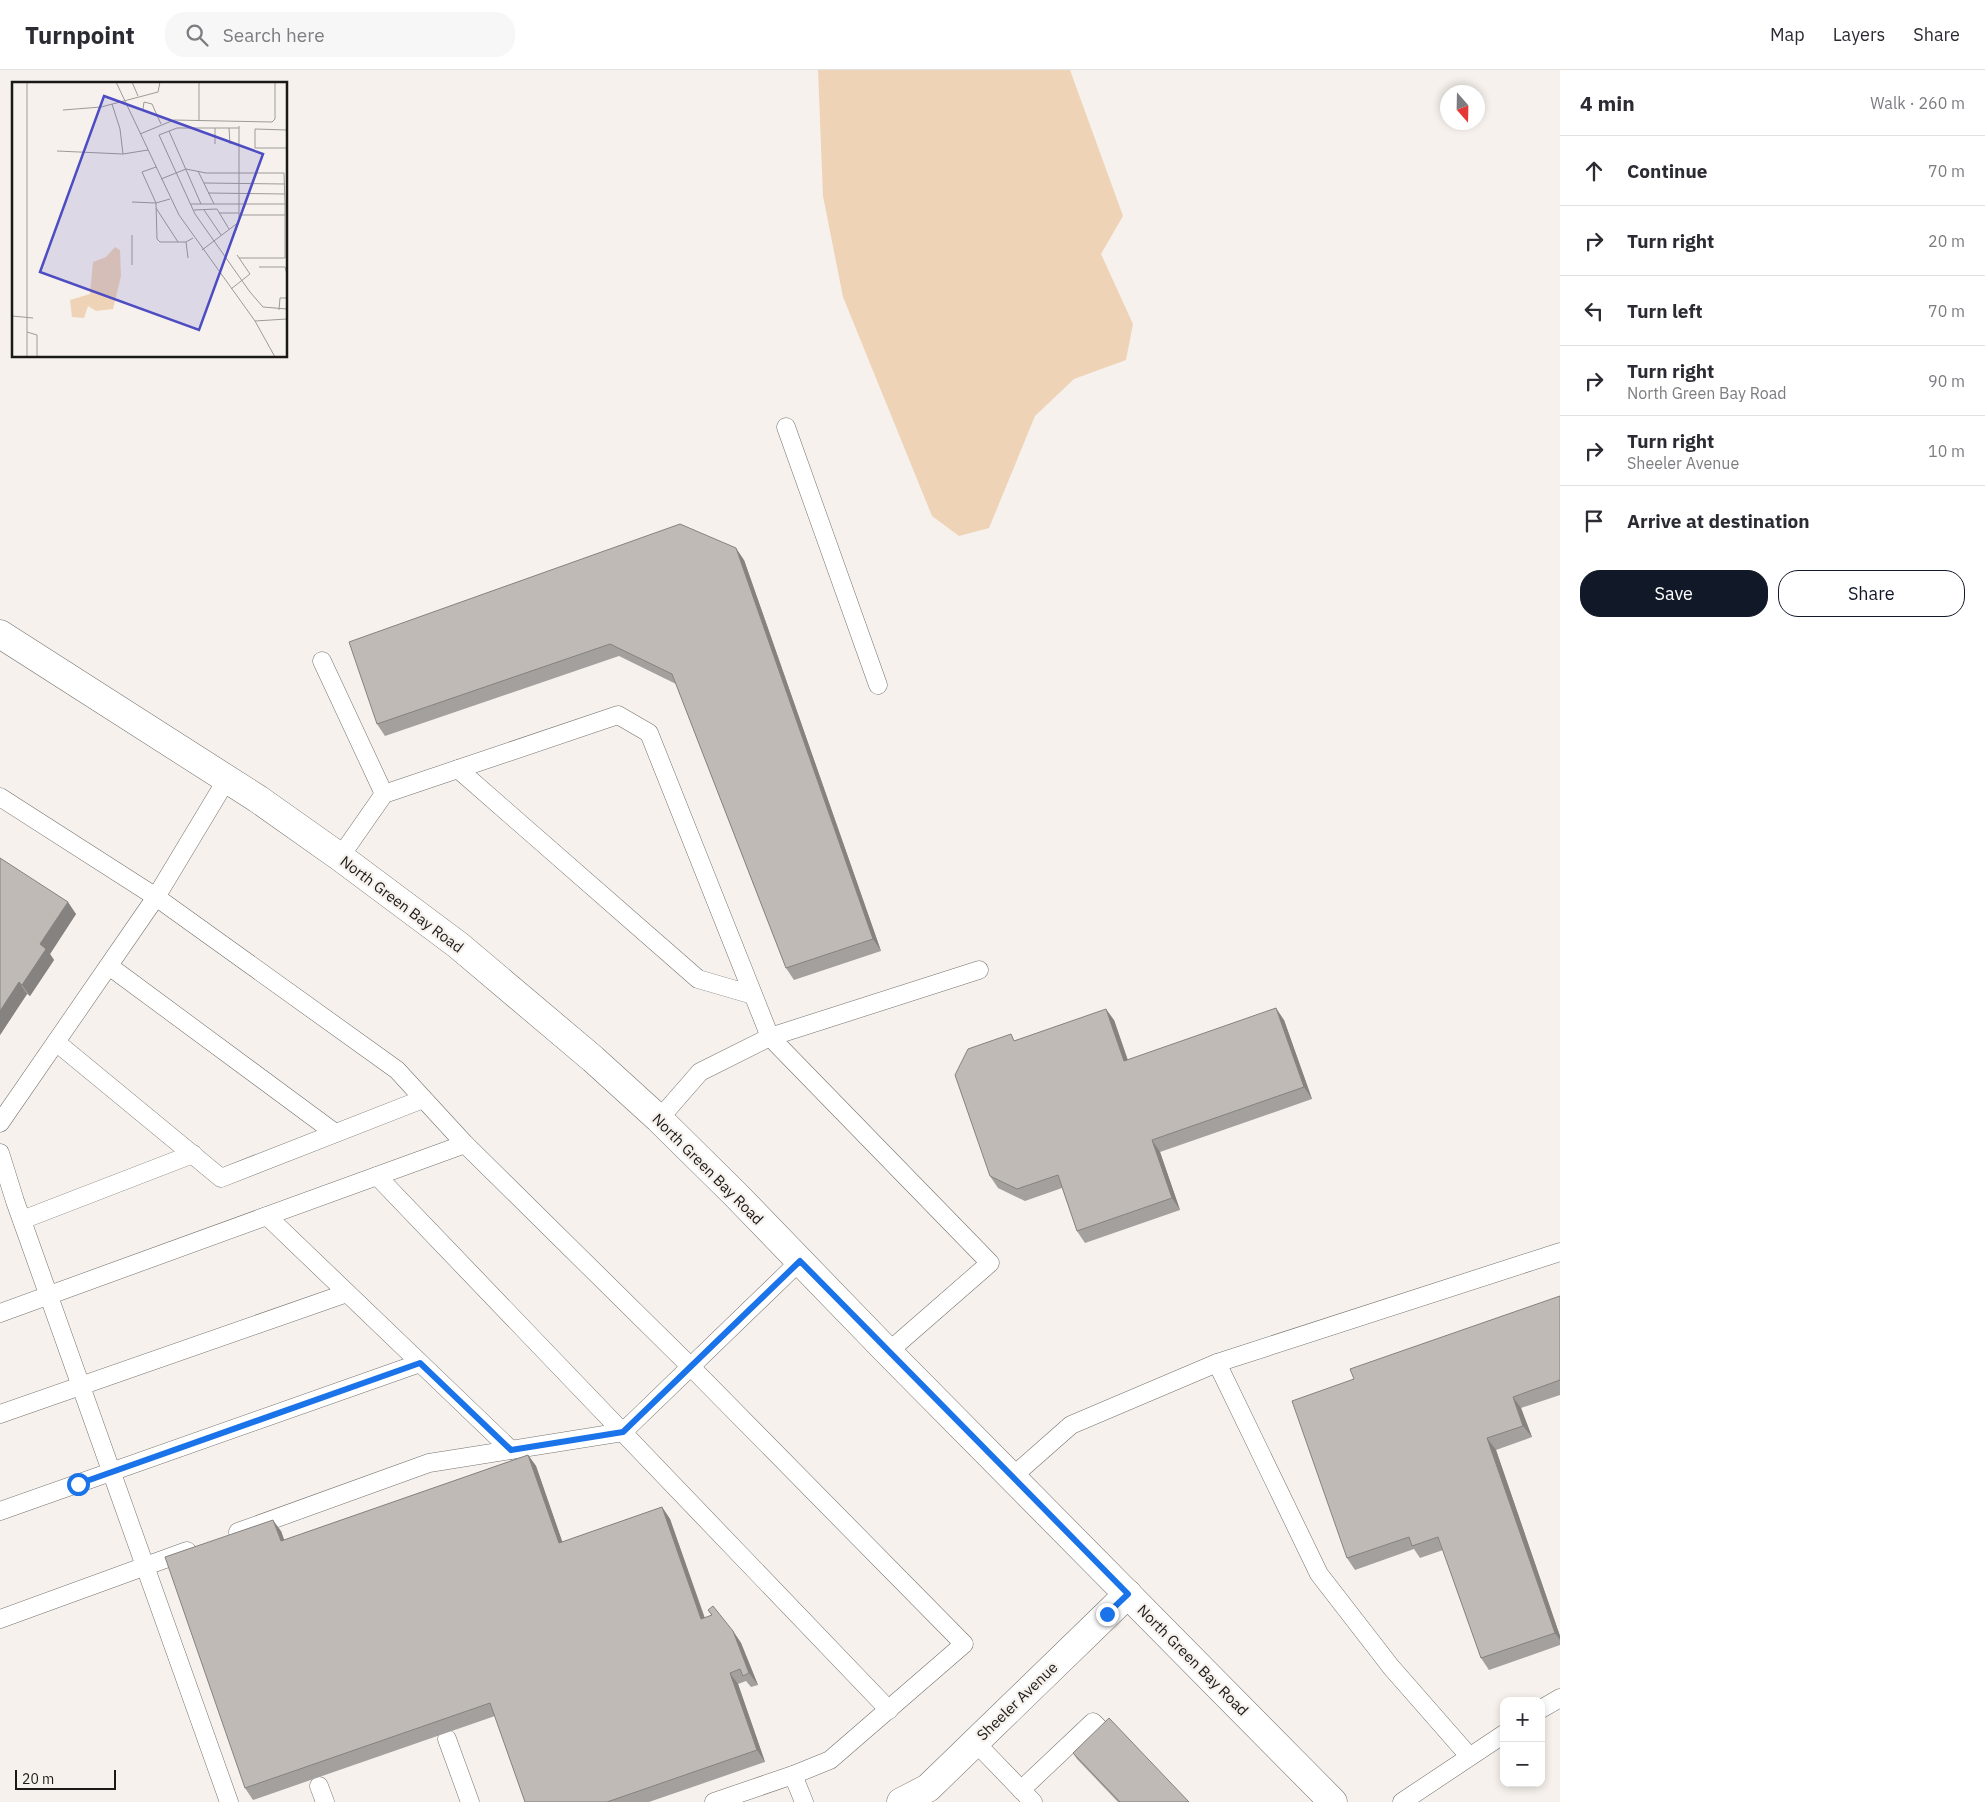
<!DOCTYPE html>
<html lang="en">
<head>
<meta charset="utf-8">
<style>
	body { margin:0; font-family:"IBM Plex Sans",sans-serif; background:#f7f7f7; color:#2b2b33 }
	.controls { position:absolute; right:15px; bottom:15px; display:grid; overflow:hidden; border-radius:10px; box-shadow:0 2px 8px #0003 }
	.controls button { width:45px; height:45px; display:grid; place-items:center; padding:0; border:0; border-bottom:1px solid #e1e1e2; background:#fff; color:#2b2b33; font:25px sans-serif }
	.compass { position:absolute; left:1440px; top:15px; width:45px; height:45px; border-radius:50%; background:#fff; box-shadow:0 2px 8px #0003; rotate:160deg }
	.scale { position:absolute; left:15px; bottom:12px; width:101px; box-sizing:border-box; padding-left:5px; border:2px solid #1b1917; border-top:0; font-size:14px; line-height:18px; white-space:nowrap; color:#1b1917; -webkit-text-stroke:4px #f6f1ec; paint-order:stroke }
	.stop { position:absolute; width:15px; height:15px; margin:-11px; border:4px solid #1a73e8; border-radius:50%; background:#fff }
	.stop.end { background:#1a73e8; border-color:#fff; box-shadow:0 1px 5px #0008 }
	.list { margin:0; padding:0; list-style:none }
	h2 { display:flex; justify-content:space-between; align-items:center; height:65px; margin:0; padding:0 20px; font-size:21px }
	h2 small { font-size:16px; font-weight:400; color:#7c7c81 }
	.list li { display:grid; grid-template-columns:32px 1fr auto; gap:15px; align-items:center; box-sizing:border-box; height:70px; padding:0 20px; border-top:1px solid #e1e1e2 }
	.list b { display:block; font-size:19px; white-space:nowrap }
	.list p { margin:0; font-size:16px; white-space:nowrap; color:#7c7c81 }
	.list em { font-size:16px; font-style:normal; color:#7c7c81 }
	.actions { display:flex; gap:10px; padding:15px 20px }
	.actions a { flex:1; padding:11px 0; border:1px solid #111827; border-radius:20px; text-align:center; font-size:18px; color:#111827 }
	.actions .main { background:#111827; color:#fff }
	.icon { flex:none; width:28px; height:28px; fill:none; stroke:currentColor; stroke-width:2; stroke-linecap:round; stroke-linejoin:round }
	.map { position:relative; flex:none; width:1560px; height:1732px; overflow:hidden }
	header { display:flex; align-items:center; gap:30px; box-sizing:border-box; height:70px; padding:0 25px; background:#fff; border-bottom:1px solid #e1e1e2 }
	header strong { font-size:24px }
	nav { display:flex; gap:28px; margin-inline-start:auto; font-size:18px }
	.search { width:350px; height:45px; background:#f7f7f7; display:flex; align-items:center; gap:12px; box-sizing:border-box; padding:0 18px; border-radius:20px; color:#7c7c81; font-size:19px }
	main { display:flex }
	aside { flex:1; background:#fff }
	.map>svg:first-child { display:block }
	.green { fill:#efd3b7 }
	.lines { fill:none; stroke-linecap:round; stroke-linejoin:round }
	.lane-casing { stroke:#75716d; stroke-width:19 }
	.street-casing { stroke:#75716d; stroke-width:29 }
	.primary-casing { stroke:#75716d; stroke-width:29 }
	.lane { stroke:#fff; stroke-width:18 }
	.street { stroke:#fff; stroke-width:28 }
	.primary { stroke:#fff; stroke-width:28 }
	.wall { fill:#a4a09d }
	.shaded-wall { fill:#86827f }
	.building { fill:#bfbab6; stroke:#86827f }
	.route { stroke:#1a73e8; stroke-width:6 }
	.labels { text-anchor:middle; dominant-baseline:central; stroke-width:4.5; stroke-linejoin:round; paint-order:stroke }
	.street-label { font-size:15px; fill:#1b1917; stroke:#f6f1ec }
	.inset-road { fill:none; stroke:#9e9b97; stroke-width:1 }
	.view { fill:#4d4cc3; fill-opacity:0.15; stroke:#4d4cc3; stroke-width:2.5 }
	.inset-edge { fill:none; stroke:#1b1917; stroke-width:2.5 }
</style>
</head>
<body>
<header>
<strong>Turnpoint</strong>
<div class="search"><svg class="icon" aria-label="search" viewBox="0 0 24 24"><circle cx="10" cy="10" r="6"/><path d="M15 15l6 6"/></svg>Search here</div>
<nav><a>Map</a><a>Layers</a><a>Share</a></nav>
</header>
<main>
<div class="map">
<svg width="1560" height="1732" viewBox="0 0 1560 1732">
	<rect width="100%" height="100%" fill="#f6f1ec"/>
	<path class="green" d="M818,0H1070L1123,146L1101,184L1133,254L1126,290L1074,309L1035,346L989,458L959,466L932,446L843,227L823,126Z"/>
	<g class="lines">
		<defs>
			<g id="lane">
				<path d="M786,357L878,615"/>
				<path d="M322,591L384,724"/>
				<path d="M458,699L698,909L753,925"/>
				<path d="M0,727L156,827L397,1000L465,1074L691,1297L964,1574L830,1690L793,1705L714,1732"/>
				<path d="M340,787L384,724L618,645L649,663L770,967L700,1002L659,1049"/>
				<path d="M109,896L335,1063"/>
				<path d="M56,972L221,1108L423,1029"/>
				<path d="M0,1053L156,827L227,709"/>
				<path d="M0,1083L15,1131L229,1732"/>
				<path d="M377,1106L889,1640"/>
				<path d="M267,1146L511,1380"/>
				<path d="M22,1150L193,1084"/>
				<path d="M0,1243L465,1074"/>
				<path d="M888,1282L990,1193L770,967L979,900"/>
				<path d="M1217,1293L1319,1504L1391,1597L1469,1686"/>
				<path d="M0,1344L347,1223"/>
				<path d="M1012,1407L1071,1355L1217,1293L1560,1182"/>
				<path d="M0,1441L420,1293"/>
				<path d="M238,1462L429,1393L623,1362L800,1191"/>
				<path d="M0,1549L187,1481"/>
				<path d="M1541,1639L1560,1628"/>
				<path d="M447,1669L470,1732"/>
				<path d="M975,1672L1033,1732"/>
				<path d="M793,1705L804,1732"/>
				<path d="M319,1716L325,1732"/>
				<path d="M1021,1720L1093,1652L1104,1663"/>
				<path d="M1402,1732L1504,1664"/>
			</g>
			<path id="street" d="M901,1732L928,1718L1128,1524"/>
			<path id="primary" d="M0,564L258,729L340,787L458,875L593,989L659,1049L735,1124L888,1282L1333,1732"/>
		</defs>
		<use href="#lane" class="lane-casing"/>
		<use href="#street" class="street-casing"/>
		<use href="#primary" class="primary-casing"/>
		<use href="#lane" class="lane"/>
		<use href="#street" class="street"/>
		<use href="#primary" class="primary"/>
	</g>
	<g class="wall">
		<path d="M744,490L881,881L794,910L786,898L676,614L619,586L385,666L377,654Z"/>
		<path d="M0,788L76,844L50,884L54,890L30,926L27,924L0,965Z"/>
		<path d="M1114,950L1128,990L1284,950L1312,1029L1160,1082L1180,1140L1085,1173L1077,1161L1062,1118L1025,1131L998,1118L990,1106L1016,970Z"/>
		<path d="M1560,1226V1325L1521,1338L1532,1367L1496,1380L1560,1566V1575L1489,1600L1481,1588L1443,1480L1420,1488L1414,1479L1355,1500L1347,1488Z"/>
		<path d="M528,1385L536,1396L562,1472L662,1437L670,1449L705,1548L712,1546L708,1540L733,1561L741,1573L758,1615L751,1617L746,1611L738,1614L765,1692L649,1732H525L495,1646L253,1730L245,1718L281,1461L284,1470Z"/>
		<path d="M1073,1683L1189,1732H1118L1077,1689Z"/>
	</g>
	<g class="shaded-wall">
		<path d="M736,478L744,490L881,881L873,869Z"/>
		<path d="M68,832L76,844L50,884L54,890L30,926L22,915L40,874Z"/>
		<path d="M19,912L27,924L0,965V941Z"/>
		<path d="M1276,938L1284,950L1312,1029L1304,1017Z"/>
		<path d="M1106,939L1114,950L1132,1003L1124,991Z"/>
		<path d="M1152,1070L1160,1082L1180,1140L1172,1128Z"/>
		<path d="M1513,1327L1521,1338L1532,1367L1523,1356Z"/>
		<path d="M1487,1368L1496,1380L1560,1566V1570L1555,1563Z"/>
		<path d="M528,1385L536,1396L567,1485L559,1473Z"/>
		<path d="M662,1437L670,1449L709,1561L701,1549Z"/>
		<path d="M273,1450L281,1461L289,1483L281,1471Z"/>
		<path d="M733,1561L741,1573L758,1615L749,1603Z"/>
		<path d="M730,1603L738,1614L765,1692L757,1680Z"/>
	</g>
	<g class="building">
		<path d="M680,454L736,478L873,869L786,898L672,604L610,574L377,654L349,572Z"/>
		<path d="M0,788L68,832L40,874L46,879L22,915L19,912L0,941Z"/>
		<path d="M1276,938L1304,1017L1152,1070L1172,1128L1077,1161L1058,1105L1017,1119L990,1106L955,1005L968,979L1011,964L1014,971L1106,939L1124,991Z"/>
		<path d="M1560,1226V1310L1513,1327L1523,1356L1487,1368L1555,1563L1481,1588L1438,1467L1412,1476L1409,1467L1347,1488L1292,1331L1354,1309L1350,1299Z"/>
		<path d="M528,1385L559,1473L662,1437L701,1549L712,1545L708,1540L713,1536L733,1561L749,1603L743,1606L740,1599L730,1603L757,1680L607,1732H525L490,1633L245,1718L165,1487L273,1450L281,1471Z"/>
		<path d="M1109,1648L1189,1732H1120L1073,1683Z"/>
	</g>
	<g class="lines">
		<path class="route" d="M78,1414L420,1293L511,1380L623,1362L800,1191L1128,1524L1107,1544"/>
	</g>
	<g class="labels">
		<g class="street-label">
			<text transform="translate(402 834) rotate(37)">North Green Bay Road</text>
			<text transform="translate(708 1099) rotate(45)">North Green Bay Road</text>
			<text transform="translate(1193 1590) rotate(45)">North Green Bay Road</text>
			<text transform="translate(1017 1631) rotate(-44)">Sheeler Avenue</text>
		</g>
	</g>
	<g transform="translate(12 12)">
		<rect width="275" height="275" fill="#f6f1ec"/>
		<path d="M103,165L108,168L109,194L101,227L84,229L76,224L72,236L60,235L58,218L78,212L81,180L94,175Z" fill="#efd3b7"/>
		<path class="inset-road" d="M15,0V275M104,0L167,133L243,239L263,275M120,0L126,14M100,22L108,47L111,72M131,27L132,20L140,22L149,42M51,28L89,25L146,10L148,0M187,39V0M203,46V62M217,46L218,62M227,46H165L147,53L183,132L238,210L251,225L275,227M275,48L243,47V66H275M157,49L189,122M128,52L162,38L260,40L263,37V0M45,69L111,72L136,68M186,89L202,122M149,97L174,87L194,91H272L273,122H179M192,101L272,102M196,111L273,112M158,117L144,121L145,157L148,160H174L181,156M120,120L144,121L130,90L144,85M144,126L166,160M182,128L205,127L217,147M192,128L209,153M207,131H227M227,133H273V122M174,160L176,176M0,166V194M190,168L227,140V44M227,176H273V133M120,183V153M247,185H273L275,192M219,207L238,192L225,173M267,228L268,216H275M0,234L21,236M243,239L275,237M15,250L25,253V275"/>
		<path class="view" d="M92,14L251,72L187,248L28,190Z"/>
		<rect width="275" height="275" class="inset-edge"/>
	</g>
</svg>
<div class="controls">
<button>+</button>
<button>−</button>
</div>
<svg class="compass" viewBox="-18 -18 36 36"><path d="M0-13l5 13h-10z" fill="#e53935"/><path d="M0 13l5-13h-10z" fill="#7c7c81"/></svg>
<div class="scale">20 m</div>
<div class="stop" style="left:78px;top:1414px"></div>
<div class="stop end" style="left:1107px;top:1544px"></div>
</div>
<aside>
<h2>4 min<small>Walk · 260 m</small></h2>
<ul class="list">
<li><svg class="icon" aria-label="ahead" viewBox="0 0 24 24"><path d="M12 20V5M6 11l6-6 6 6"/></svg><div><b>Continue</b></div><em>70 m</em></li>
<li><svg class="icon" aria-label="right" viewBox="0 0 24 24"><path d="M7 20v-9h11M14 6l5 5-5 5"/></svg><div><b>Turn right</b></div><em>20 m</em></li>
<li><svg class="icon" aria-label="left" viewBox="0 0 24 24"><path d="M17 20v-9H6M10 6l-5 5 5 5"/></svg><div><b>Turn left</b></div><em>70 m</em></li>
<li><svg class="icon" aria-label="right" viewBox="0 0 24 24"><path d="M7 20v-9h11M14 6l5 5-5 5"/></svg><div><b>Turn right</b><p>North Green Bay Road</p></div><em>90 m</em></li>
<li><svg class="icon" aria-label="right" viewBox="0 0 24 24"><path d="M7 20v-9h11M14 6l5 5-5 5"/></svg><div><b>Turn right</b><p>Sheeler Avenue</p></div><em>10 m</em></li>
<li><svg class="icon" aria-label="arrive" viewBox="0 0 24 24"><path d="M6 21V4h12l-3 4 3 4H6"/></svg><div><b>Arrive at destination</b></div></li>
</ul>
<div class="actions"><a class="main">Save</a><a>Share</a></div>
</aside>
</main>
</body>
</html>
